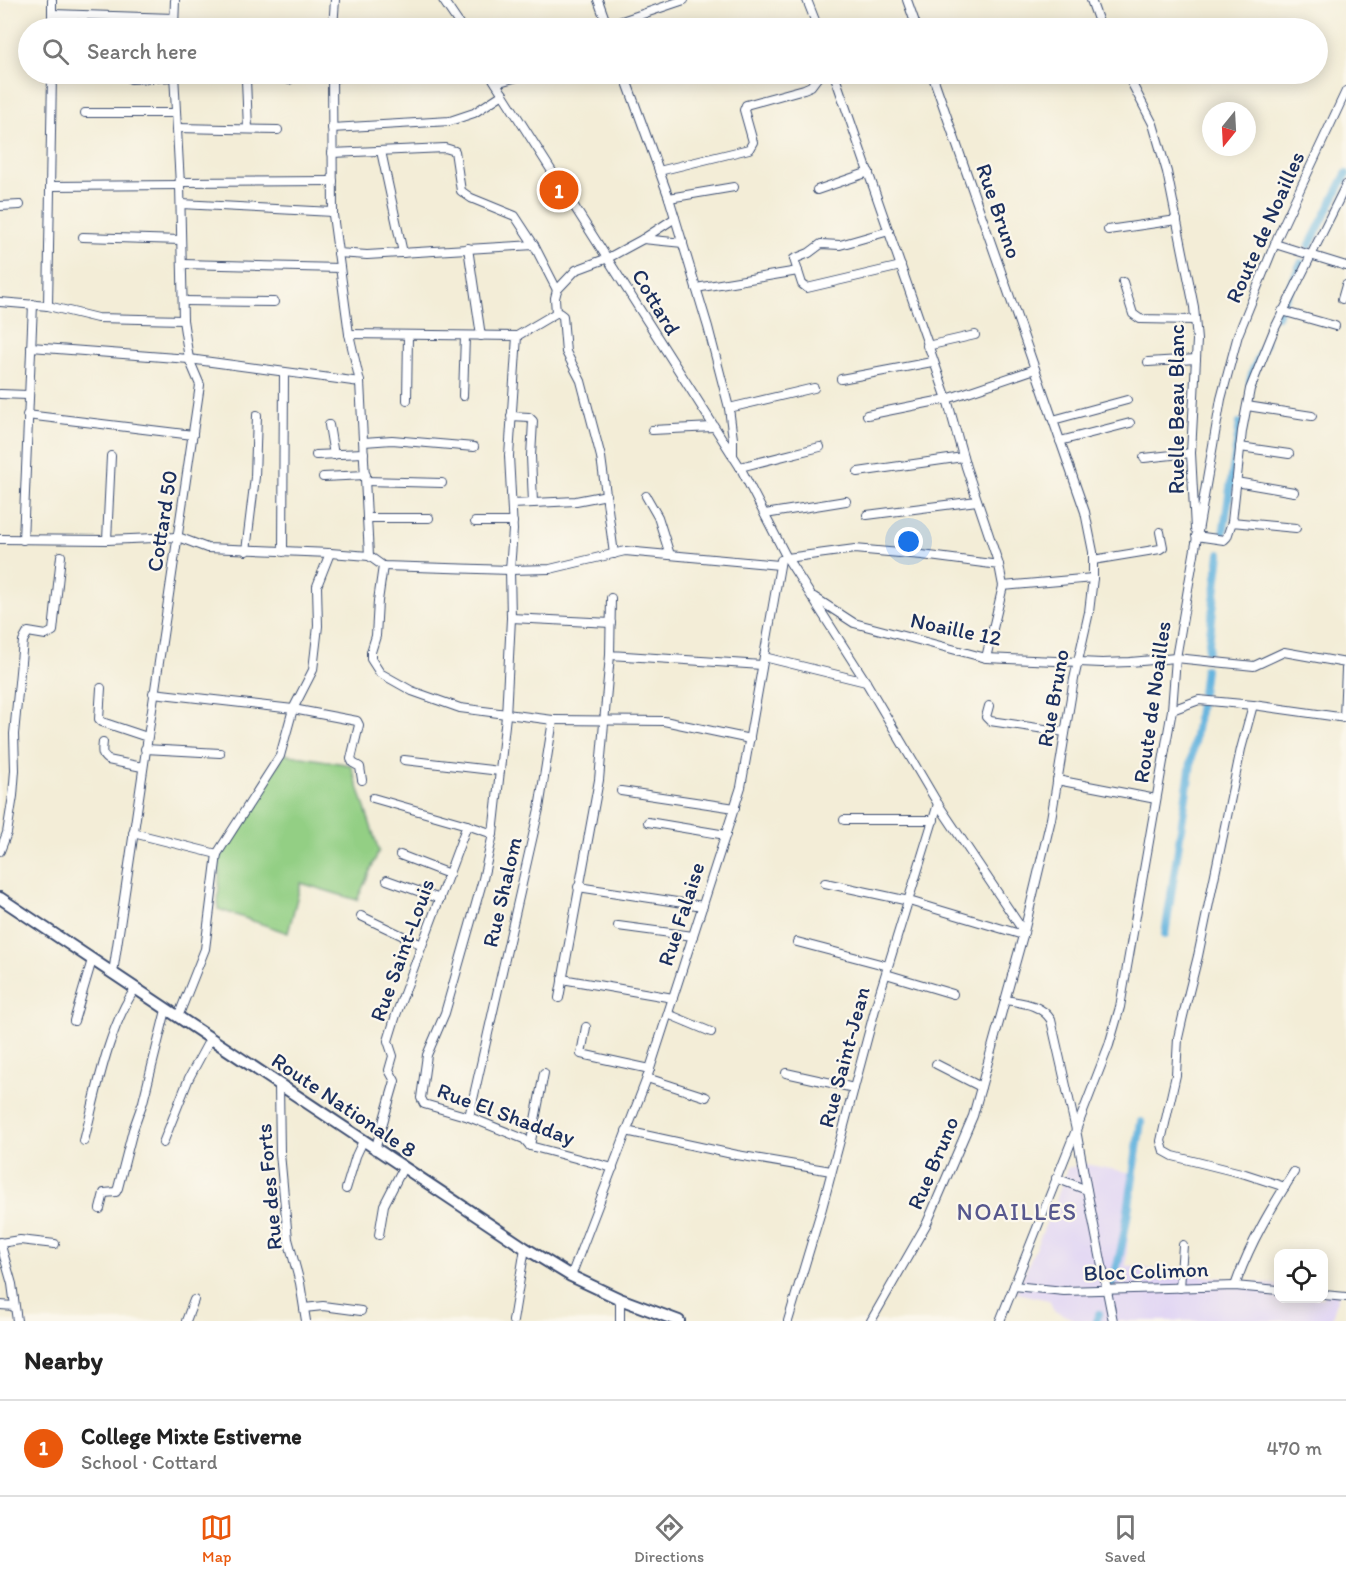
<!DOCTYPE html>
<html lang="en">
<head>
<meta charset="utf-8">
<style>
	body { margin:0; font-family:Itim,sans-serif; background:#f6f6f6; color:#222 }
	.controls { position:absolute; right:18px; bottom:18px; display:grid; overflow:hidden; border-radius:12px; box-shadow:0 3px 15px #0003 }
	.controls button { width:54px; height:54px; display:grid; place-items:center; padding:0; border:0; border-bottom:2px solid #e0e0e0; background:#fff; color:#222; font:30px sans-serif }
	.compass { position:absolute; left:1202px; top:102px; width:54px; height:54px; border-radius:50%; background:#fff; box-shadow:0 3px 15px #0003; rotate:198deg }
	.you { position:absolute; left:909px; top:542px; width:21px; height:21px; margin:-15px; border:4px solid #fff; border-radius:50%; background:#1a73e8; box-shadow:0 0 0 9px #1a73e833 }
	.badge { display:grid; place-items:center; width:39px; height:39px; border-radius:50%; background:#ea580c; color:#fff; font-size:20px; font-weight:700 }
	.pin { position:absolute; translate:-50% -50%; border:3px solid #fff; box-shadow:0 2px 6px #0006 }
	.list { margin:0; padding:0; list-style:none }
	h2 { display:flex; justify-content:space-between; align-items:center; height:78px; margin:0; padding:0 24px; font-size:26px }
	h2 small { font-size:20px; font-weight:400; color:#767676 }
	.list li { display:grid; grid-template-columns:39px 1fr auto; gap:18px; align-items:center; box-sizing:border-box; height:96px; padding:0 24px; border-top:2px solid #e0e0e0 }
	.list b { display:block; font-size:22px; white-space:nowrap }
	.list p { margin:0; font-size:20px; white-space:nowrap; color:#767676 }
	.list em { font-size:20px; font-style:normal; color:#767676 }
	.icon { flex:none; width:33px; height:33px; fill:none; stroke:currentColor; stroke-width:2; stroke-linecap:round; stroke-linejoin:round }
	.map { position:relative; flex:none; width:1346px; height:1321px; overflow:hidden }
	.search { position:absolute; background:#fff; box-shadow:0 3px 15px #0003; left:18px; right:18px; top:18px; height:66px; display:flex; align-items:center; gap:15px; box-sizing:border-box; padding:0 21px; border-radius:33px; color:#767676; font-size:22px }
	.sheet { height:174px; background:#fff }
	nav { display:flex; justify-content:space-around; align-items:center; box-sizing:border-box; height:84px; border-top:2px solid #e0e0e0; background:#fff; font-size:16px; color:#767676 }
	nav a { display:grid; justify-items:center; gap:3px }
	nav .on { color:#ea580c }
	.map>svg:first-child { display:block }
	.built { fill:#e0d4f4 }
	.green { fill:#93cf84; stroke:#577f71; stroke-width:1.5 }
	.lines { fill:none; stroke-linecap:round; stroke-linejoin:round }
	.canal { stroke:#63b3de; stroke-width:8 }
	.minor-casing { stroke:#3b4c70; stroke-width:10 }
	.major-casing { stroke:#3b4c70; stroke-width:14 }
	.minor { stroke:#fff; stroke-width:8 }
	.major { stroke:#fff; stroke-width:10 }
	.labels { text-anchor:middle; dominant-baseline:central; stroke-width:4.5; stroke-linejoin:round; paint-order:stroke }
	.street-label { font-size:22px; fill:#1b2f5e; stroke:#fbf7ec }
	.neighbourhood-label { font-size:24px; letter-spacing:1.5px; fill:#57588e; stroke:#fbf7ec }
</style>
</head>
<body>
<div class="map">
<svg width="1346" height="1321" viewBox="0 0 1346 1321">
	<rect width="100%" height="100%" fill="#fbf7ec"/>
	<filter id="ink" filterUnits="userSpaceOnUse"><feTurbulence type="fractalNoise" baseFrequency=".0167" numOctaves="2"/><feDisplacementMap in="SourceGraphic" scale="12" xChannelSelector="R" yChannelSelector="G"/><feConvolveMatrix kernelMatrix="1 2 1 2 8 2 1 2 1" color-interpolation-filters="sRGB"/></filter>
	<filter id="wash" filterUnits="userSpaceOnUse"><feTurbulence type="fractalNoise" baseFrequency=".008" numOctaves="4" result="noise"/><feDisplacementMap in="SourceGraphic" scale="24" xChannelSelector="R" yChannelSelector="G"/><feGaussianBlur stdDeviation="1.35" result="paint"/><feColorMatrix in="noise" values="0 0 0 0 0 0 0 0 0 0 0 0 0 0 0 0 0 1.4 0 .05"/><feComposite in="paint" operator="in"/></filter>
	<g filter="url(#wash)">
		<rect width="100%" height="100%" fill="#f3edd7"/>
		<path class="built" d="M1085,1164L1132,1173L1126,1266L1278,1285V1298H1324V1291L1339,1293L1331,1321H1078L1054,1311L1049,1300L1016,1293L1056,1201L1067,1168Z"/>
		<path class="green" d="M284,754L351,765L379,851L357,900L301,883L288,933L218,909L220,858Z"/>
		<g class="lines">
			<g class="canal">
				<path d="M1309,246L1346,174"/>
				<path d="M1277,316L1301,263"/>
				<path d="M1250,382L1253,370L1265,343"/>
				<path d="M1223,535L1240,423"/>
				<path d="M1208,650L1220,554"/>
				<path d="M1202,693L1205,669"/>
				<path d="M1165,935L1200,703"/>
				<path d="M1109,1293C1127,1241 1132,1177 1141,1122"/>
				<path d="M1096,1321L1099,1314"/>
			</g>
		</g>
	</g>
	<g filter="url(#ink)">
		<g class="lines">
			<defs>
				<g id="minor">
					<path d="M443,0L462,28"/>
					<path d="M598,0L608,28"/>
					<path d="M807,0L818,28"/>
					<path d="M907,0L917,28"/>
					<path d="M1091,0L1101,28"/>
					<path d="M52,14L174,18"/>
					<path d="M607,26L684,0"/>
					<path d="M52,28V0"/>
					<path d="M174,28L175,0"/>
					<path d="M333,28L335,0"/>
					<path d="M332,74L333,215L349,334L360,382L369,556"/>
					<path d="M490,74L740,467L787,558L866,682L938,804L1024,932"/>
					<path d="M624,74L669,198L708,327L729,408L733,439V457"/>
					<path d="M834,74L947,399L966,467L999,565L1003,586L986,658"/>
					<path d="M1127,74L1153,124L1167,172L1194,307L1197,340L1191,453L1195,529"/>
					<path d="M332,78L363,74"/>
					<path d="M131,79L174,77"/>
					<path d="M246,79L248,129"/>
					<path d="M289,80V74"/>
					<path d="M496,83L528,74"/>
					<path d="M85,113H176"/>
					<path d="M177,128L278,130"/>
					<path d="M332,128L450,121L474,113L503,94"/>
					<path d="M381,151L403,253"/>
					<path d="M332,153L445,148L455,151L461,191L471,198L515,216L534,245L557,290"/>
					<path d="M659,171L749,149L753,142L744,110L746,105L804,89L811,86L820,74"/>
					<path d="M180,182L333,181"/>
					<path d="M51,186L180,185"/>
					<path d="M817,190L869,172"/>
					<path d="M669,198L734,187"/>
					<path d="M181,204L333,212"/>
					<path d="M0,206L20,205"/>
					<path d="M1108,230L1177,220"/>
					<path d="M889,231L840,245L821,244L809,253L794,259L802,284L807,288L901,266"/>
					<path d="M83,237L181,240"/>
					<path d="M643,239L683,243"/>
					<path d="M1275,244L1346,266"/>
					<path d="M468,248L481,336"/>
					<path d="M338,253L367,255L534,245"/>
					<path d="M182,264L340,268"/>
					<path d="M1123,282L1133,314L1140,319L1195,320"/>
					<path d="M696,288L798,271"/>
					<path d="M1342,299L1346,285"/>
					<path d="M183,301L274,302"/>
					<path d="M0,302L48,306L97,318L183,320"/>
					<path d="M48,306L52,74"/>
					<path d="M1282,311L1335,326"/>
					<path d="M556,313L555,298L557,290L576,270L608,258L643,239L675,218"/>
					<path d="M349,334L517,336L509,456L513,530L510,570L511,618L506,716L493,834L483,879L445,1013L427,1055L421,1098L424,1104L469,1117L524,1139L530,1146L613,1168"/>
					<path d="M517,336L556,313H559L563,316L566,352L581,381L601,457L614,554"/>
					<path d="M927,346L975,335"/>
					<path d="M31,347L189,359L360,382"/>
					<path d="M1148,362L1196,359"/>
					<path d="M841,379L932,362"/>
					<path d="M0,394L28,395"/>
					<path d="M463,396L465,336"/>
					<path d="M407,400L408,335"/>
					<path d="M1247,406L1312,416"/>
					<path d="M729,408L814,388"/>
					<path d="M27,415L193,435"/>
					<path d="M867,415L947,399L1035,369"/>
					<path d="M511,416L529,417L533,421L531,456L533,503"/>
					<path d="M1053,420L1127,400"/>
					<path d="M329,425L334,455"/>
					<path d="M652,430L713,427"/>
					<path d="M1060,441L1130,423"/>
					<path d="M364,442L392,440L474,447"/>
					<path d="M1240,447L1289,454"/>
					<path d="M316,455L364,453"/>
					<path d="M1144,458L1191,453"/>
					<path d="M740,467L820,447"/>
					<path d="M858,472L963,457"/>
					<path d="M323,477L366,475"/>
					<path d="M366,481L442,483"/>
					<path d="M1236,482L1294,492"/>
					<path d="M646,496L658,517L670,555"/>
					<path d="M512,504L576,501L607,495"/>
					<path d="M765,514L846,501"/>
					<path d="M867,515L977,501"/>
					<path d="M368,518H429"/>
					<path d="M475,522H513"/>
					<path d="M1232,522L1242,431L1250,389L1274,330L1346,185"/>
					<path d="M1196,536L1224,540L1227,537L1232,522L1296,528"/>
					<path d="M0,539L107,540L178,537L207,548L330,553L369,556L383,566L510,570L550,569L625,551L779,565"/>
					<path d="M23,540L33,304"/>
					<path d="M107,540L111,456"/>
					<path d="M246,551L255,477L257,415"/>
					<path d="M283,552L284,373"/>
					<path d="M787,558L855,549L922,555L999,565"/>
					<path d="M1093,560L1160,549L1163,547L1160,532"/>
					<path d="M383,566L378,601L376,636L371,652V659L380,673L412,691L460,708L553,720L539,809L469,1117"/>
					<path d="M1003,586L1093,578"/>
					<path d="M814,597L854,623L986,658L1102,663L1130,662L1176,658L1254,666L1284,652L1346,663"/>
					<path d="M611,598L610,655L762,665"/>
					<path d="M511,618L611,623"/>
					<path d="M764,657L866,682"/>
					<path d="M101,688L99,719L102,722L147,737"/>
					<path d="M153,693L293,709L357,721L359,725L351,759L353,763L360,767L362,780"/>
					<path d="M1253,705L1241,749L1198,956L1183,1016L1178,1038L1176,1075L1161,1141L1164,1151L1173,1156L1245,1174L1285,1187"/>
					<path d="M989,706L986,717L990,721L1065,732"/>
					<path d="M1172,710L1199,700L1253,705L1346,718"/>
					<path d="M1344,718L1346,669"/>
					<path d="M553,720L664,721L750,739"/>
					<path d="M103,742C102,751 101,755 108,760L142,767"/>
					<path d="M145,749L220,753"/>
					<path d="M404,760L500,771"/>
					<path d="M1057,780L1156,799"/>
					<path d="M621,791L735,808"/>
					<path d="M373,798L467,825"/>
					<path d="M844,820H934"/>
					<path d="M648,822L726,835"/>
					<path d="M133,833L217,854"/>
					<path d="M0,851L7,833L13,796L15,770L14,734L23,641L28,632L46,635L53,631L61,556"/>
					<path d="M400,855L449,874"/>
					<path d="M387,880L440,899"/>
					<path d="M825,883L909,901L1023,935"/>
					<path d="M578,887L703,906"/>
					<path d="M361,916L422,945"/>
					<path d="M618,926L693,936"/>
					<path d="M797,942L888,966"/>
					<path d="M113,973L200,385L189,359L183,320L180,185L174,74"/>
					<path d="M886,974L953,994"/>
					<path d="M562,979L673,998"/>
					<path d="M559,998L599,780L610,655"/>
					<path d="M1006,1000C1022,1003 1041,1004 1051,1020L1076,1130L1087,1190"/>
					<path d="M668,1014L711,1032"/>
					<path d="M178,1017L205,949L217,854L280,756L293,709L313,670L318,626L317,586L330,553"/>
					<path d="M74,1021L92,960"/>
					<path d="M586,1027L581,1054L650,1069"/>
					<path d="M936,1064L981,1087"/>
					<path d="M786,1073L854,1088"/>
					<path d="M647,1078L706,1097"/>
					<path d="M279,1085L280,1153L288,1239L300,1283L306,1321"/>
					<path d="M626,1131L737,1155L831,1171"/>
					<path d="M84,1141C96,1094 108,1028 135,989"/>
					<path d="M163,1143L189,1078L210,1039"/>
					<path d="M530,1146L544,1073"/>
					<path d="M375,1150L395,1081L389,1070L393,1056L388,1041L396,1015L467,825L493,834"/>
					<path d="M1056,1178L1087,1190L1113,1321"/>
					<path d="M346,1189L356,1156L363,1141"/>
					<path d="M100,1209L104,1193L116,1192L118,1188L133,1130L143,1102L166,1010"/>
					<path d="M379,1235L384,1205L403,1168"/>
					<path d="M0,1242L12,1284L17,1321"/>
					<path d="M0,1243L20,1240L55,1244"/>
					<path d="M571,1276L647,1078L741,787L781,560"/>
					<path d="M1014,1286L1064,1291L1235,1286L1278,1290"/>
					<path d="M1235,1286C1250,1243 1270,1210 1294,1172"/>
					<path d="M1180,1288L1183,1245"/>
					<path d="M1324,1295L1346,1297"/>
					<path d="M620,1299V1321"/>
					<path d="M0,1305L14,1306"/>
					<path d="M304,1308L323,1306L361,1311"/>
					<path d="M186,1321L194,1300"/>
					<path d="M513,1321L525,1248"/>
					<path d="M788,1321L822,1208L877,1002L938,804"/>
					<path d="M871,1321L927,1223L973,1116L1024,932L1051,819L1074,679L1089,612L1093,578V552L1085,512L932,74"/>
					<path d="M1000,1321L1076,1130L1109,1045L1120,1007L1172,710L1176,658L1221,399L1238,335L1278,236L1346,91"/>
				</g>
				<path id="major" d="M0,898L525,1248L571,1276L620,1299L679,1321"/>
			</defs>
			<use href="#minor" class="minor-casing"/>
			<use href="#major" class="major-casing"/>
			<use href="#minor" class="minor"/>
			<use href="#major" class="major"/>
		</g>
	</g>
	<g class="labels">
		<g class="street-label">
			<text transform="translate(999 211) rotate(71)">Rue Bruno</text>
			<text transform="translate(1265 227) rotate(-66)">Route de Noailles</text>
			<text transform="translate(656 302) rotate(59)">Cottard</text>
			<text transform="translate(1176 409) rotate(-90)">Ruelle Beau Blanc</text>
			<text transform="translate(162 521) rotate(-81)">Cottard 50</text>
			<text transform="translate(956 629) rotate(12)">Noaille 12</text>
			<text transform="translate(1053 698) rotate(-80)">Rue Bruno</text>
			<text transform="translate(1152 702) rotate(-82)">Route de Noailles</text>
			<text transform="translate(502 892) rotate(-77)">Rue Shalom</text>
			<text transform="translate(681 914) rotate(-72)">Rue Falaise</text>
			<text transform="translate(402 950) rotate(-70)">Rue Saint-Louis</text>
			<text transform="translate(844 1057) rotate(-75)">Rue Saint-Jean</text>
			<text transform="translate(344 1105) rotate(34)">Route Nationale 8</text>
			<text transform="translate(506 1114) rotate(20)">Rue El Shadday</text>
			<text transform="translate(933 1163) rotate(-67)">Rue Bruno</text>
			<text transform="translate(269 1187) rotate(-95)">Rue des Forts</text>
			<text transform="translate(1146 1271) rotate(-2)">Bloc Colimon</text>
		</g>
		<g class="neighbourhood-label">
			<text x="1017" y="1211">NOAILLES</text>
		</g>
	</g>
</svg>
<div class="controls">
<button><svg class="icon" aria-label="locate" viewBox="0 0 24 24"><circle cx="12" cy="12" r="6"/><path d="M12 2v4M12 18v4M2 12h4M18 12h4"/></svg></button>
</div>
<svg class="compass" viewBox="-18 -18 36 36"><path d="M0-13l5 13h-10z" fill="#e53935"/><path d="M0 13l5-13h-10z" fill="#767676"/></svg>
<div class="you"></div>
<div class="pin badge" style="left:559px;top:190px">1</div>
<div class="search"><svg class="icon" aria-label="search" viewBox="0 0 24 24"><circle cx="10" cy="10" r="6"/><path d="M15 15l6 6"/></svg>Search here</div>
</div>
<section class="sheet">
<h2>Nearby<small></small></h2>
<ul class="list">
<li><span class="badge">1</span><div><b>College Mixte Estiverne</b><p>School · Cottard</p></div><em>470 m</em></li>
</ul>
</section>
<nav>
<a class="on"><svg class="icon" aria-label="map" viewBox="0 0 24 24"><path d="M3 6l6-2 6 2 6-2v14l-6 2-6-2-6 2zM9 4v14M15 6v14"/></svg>Map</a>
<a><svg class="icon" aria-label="directions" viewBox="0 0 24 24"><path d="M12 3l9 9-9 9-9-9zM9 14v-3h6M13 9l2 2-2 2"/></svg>Directions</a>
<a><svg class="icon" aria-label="saved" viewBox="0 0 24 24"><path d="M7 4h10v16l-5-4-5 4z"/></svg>Saved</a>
</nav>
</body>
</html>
